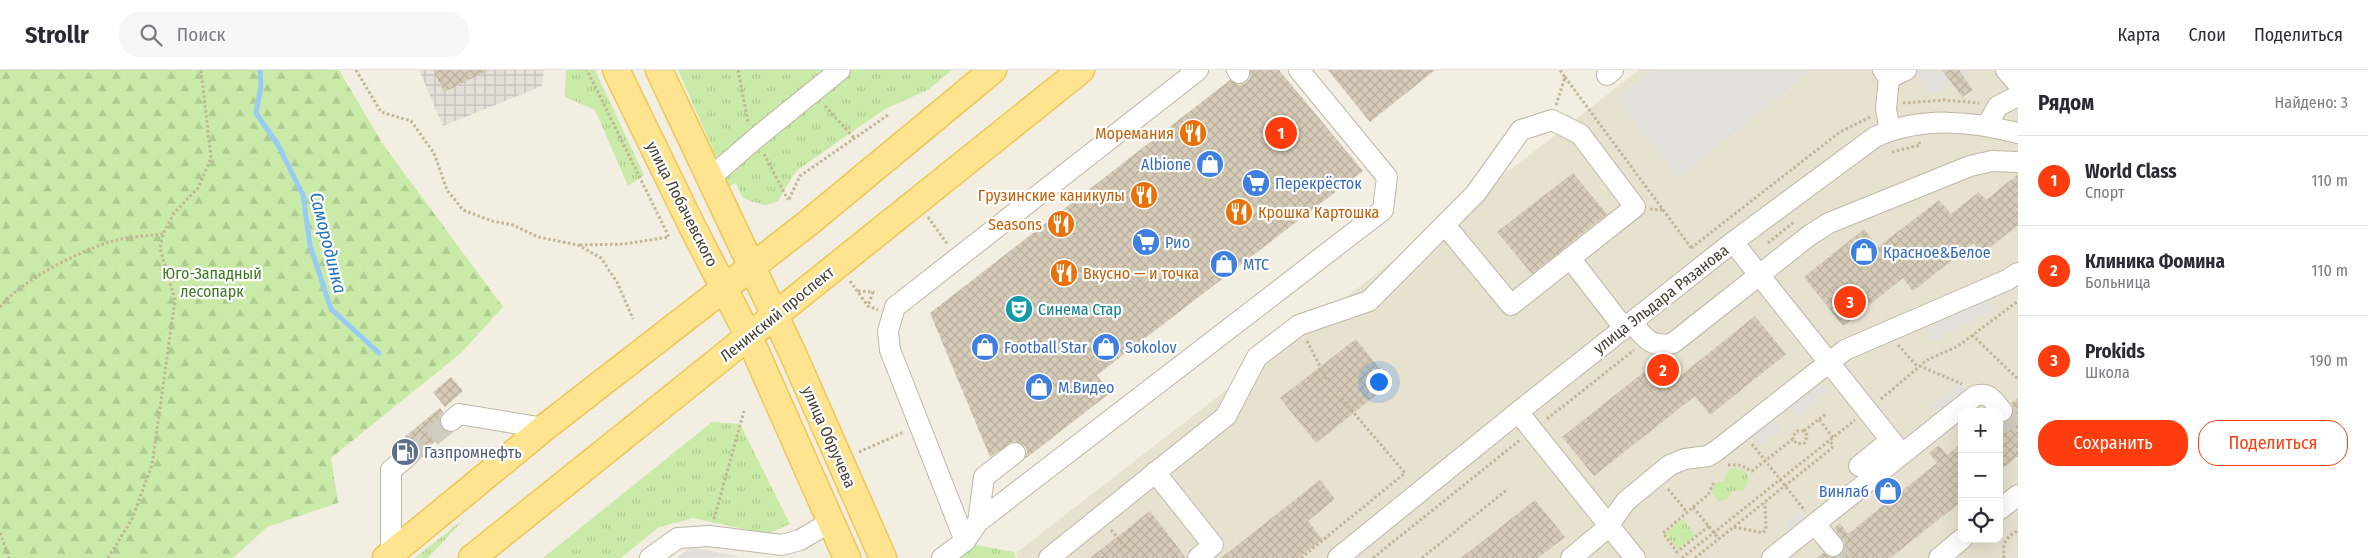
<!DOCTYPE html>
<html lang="ru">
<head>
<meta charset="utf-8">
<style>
	body { margin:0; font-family:"Fira Sans Condensed",sans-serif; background:#f7f7f7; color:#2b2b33 }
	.controls { position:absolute; right:15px; bottom:15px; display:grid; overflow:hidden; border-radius:10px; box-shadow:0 5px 20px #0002 }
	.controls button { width:45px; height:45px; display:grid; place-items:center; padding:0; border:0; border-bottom:1px solid #e1e1e2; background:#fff; color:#2b2b33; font:25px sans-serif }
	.you { position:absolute; left:1378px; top:311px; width:18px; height:18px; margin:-12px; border:4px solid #fff; border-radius:50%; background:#1a73e8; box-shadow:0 0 0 8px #1a73e833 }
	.badge { display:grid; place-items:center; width:32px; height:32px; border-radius:50%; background:#ff3c0d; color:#fff; font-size:16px; font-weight:700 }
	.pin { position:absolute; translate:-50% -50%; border:2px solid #fff; box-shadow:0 1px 5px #0006 }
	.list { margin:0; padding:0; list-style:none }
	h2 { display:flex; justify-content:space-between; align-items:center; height:65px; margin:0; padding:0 20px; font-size:21px }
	h2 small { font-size:16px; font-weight:400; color:#7c7c81 }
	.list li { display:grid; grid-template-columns:32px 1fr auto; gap:15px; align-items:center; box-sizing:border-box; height:90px; padding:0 20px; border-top:1px solid #e1e1e2 }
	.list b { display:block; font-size:19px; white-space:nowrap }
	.list p { margin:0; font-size:16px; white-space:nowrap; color:#7c7c81 }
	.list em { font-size:16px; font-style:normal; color:#7c7c81 }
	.actions { display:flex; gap:10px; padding:15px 20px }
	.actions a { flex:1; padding:11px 0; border:1px solid #ff3c0d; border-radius:20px; text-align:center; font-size:18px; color:#ff3c0d }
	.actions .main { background:#ff3c0d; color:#fff }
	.icon { flex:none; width:28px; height:28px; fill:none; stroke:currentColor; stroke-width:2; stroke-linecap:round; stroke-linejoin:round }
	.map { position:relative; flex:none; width:2018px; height:488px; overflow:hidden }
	header { display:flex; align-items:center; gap:30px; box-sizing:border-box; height:70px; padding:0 25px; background:#fff; border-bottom:1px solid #e1e1e2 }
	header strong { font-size:24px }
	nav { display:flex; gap:28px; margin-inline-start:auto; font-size:18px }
	.search { width:350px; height:45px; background:#f7f7f7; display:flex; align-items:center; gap:12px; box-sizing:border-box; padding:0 18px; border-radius:20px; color:#7c7c81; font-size:19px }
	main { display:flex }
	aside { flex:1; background:#fff }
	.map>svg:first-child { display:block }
	.residential { fill:#e7e1d0; fill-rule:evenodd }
	.industrial { fill:url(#industrial-grid) }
	.grass { fill:url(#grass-tufts) }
	.forest { fill:url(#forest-firs) }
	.parking { fill:#e2e0db }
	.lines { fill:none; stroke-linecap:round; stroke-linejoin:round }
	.stream { stroke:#98cbf6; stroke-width:5 }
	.building { fill:url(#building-cross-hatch) }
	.minor-tunnel { stroke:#d0cbbf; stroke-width:20; stroke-dasharray:20 10; stroke-linecap:butt }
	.minor-casing { stroke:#bfb7a4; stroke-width:22 }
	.major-casing { stroke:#edc656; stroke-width:29 }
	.path { stroke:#c2b494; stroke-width:3; stroke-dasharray:2.5 2.5; stroke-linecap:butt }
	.minor { stroke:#fff; stroke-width:20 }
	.major { stroke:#ffe48f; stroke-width:26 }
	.labels { text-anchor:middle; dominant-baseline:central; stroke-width:4.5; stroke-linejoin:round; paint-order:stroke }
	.food-label { font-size:16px; fill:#c56008; stroke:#fff; text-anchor:end }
	.shop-label { font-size:16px; fill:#366cbe; stroke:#fff; text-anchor:start }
	.street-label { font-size:16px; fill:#453e32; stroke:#fff }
	.park-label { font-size:16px; fill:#3f7a22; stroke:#fff }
	.culture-label { font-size:16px; fill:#0d838f; stroke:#fff; text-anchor:start }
	.service-label { font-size:16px; fill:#4e5e75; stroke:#fff; text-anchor:start }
	.water-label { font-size:18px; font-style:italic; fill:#2473b8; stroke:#fff }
</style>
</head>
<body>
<header>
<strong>Strollr</strong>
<div class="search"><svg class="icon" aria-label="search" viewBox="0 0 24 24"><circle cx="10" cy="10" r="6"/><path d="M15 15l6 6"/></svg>Поиск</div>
<nav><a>Карта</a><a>Слои</a><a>Поделиться</a></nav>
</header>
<main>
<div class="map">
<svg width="2018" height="488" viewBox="0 0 2018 488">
	<defs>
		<pattern id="industrial-grid" width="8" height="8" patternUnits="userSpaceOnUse" patternTransform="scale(1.25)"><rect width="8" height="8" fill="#e4dfd8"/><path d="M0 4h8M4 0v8" fill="none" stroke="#c5c0ba"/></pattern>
		<pattern id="grass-tufts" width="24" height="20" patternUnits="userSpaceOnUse" patternTransform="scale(1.25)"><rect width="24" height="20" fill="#c9eba7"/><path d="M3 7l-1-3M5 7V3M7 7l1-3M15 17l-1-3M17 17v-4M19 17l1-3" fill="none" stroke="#aecb90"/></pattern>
		<pattern id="forest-firs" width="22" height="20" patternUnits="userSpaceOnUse" patternTransform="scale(1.25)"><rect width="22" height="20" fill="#c9eba7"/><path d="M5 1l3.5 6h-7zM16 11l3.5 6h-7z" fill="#aecb90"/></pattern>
		<pattern id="building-cross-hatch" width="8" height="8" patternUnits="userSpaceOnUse" patternTransform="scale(1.25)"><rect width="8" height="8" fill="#d5cbb7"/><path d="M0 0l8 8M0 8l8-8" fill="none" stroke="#b8af9e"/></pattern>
	</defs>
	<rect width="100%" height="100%" fill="#f3eee2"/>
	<path class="residential" d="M1639,0H2018V488H1018L1016,483ZM1962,342H1999V469H1962Z"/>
	<path class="industrial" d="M419,0H544L542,16L443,56Z"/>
	<g class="grass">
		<path d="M566,0H595L644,105L628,116L595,40L565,27Z"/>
		<path d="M678,0H952L928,20L885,39L796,101L778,131L766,135L753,132L742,127L736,113L729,116Z"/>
		<path d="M712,352L740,354L790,454L767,464L693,448L659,457L621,488H543Z"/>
		<path d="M1732,398C1747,395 1754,412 1742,421H1732L1727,430L1718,431L1712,423C1712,416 1716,411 1724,412L1727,402Z"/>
		<path d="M465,448L428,488H415Z"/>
		<path d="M1683,449L1695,465L1678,479L1665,463Z"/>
		<path d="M970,474L1014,482L1016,488H954Z"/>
	</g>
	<path class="forest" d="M0,0H339L382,73L503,237L461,283L331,388L338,433L267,457L233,488H0Z"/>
	<g class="parking">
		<path d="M1653,0H1812L1679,107L1616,29Z"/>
		<path d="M1912,0H1971L1934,25Z"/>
		<path d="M1986,228L1992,241L1933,271L1926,259Z"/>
		<path d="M1820,310L1829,321L1798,346L1789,334Z"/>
		<path d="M1959,313L1968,325L1940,347L1930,336Z"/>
		<path d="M1772,348L1782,359L1759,377L1750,366Z"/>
		<path d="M1798,442L1807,453L1794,464L1785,452Z"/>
		<path d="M691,477L740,487L677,488Z"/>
	</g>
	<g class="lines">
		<path class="stream" d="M260,0L261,16L256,43L278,75L303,125L310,175L331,239L379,283"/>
	</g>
	<g class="building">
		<path d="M433,0H489L444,22Z"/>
		<path d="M1250,0H1279L1363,101L1097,305L1110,323L1025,389L1027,382L1025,376L1014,371L990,387L930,243L1230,10L1239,15L1246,13L1250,8Z"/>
		<path d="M1328,0H1435L1370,52Z"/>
		<path d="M1942,0H1959L1973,20L1962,27Z"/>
		<path d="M1573,103L1607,144L1532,204L1497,162Z"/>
		<path d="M2018,104V155L1982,184L1974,173L1913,221L1903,208L1843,256L1804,207L1864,159L1878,177L1939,130L1951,144L1979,122L1986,130Z"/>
		<path d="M1755,246L1786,284L1710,345L1695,326L1594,406L1562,367L1663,287L1679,307Z"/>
		<path d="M1356,269L1391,313L1316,373L1280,328Z"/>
		<path d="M451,307L463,321L445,337L433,322Z"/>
		<path d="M2018,328V386L1999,401V352L2010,350L2014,340L2011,333Z"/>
		<path d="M440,338L443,342L440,348V354L446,362L420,384L417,378L412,375L400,377L397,373Z"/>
		<path d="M1962,373V431L1890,488H1817L1823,483L1834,488L1841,485L1845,474L1834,458L1840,453L1848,464L1886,433L1878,423L1889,414L1897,425L1937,393L1929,383L1939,375L1947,385Z"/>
		<path d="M1320,410L1335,429L1308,451L1322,469L1299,488H1221Z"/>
		<path d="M1535,430L1565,467L1538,488H1461Z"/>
		<path d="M1150,441L1186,488H1090Z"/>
	</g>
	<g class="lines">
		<g class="minor-tunnel">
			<path d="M2002,341L2018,360"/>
			<path d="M408,386L451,351"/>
			<path d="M1833,476L1842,488"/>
		</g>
		<defs>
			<g id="minor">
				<path d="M1237,0L1239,3"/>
				<path d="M1883,0L1889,8L1886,39L1890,61"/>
				<path d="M2006,0L2018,14"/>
				<path d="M1607,5L1613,0"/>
				<path d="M1889,8L1906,0"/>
				<path d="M1987,55L1998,36L2018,26"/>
				<path d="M710,108L756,68L840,0"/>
				<path d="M1733,172L1902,384"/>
				<path d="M1570,188L1624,258"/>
				<path d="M1632,252C1644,268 1652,279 1673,273L1810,165L1829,153L1970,96L1992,91L2018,92"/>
				<path d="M1518,342L1635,488"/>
				<path d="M451,351L459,344L544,358"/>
				<path d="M1859,396L1891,370"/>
				<path d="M1155,402L1213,475L1198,488"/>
				<path d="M1999,440L2018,425"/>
				<path d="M978,452L984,407L1015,383"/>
				<path d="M1815,454L1833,476"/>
				<path d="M965,471L978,452L1383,140L1387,107L1299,0"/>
				<path d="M391,484V400L408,386"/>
				<path d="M650,488L678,468L709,466L782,475L800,470L832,451"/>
				<path d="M942,488L965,471L890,280L888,261L895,237L1198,0"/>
				<path d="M1049,488L1226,346L1257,287L1299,255L1369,231L1476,123L1521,60L1552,50L1580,64L1635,137L1511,235L1445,155"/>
				<path d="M1338,488L1528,334L1733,172L1875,67C1922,46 1970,51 2018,63"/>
				<path d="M1571,488L1605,460L1626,431L1670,395L1685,389L1708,386L1716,381L1845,280L2007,210L2018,203"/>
				<path d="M1772,488L1975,326C1989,321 1994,331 2002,341"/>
				<path d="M1939,488L1962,469"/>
			</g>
			<g id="major">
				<path d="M616,0L692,156L749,267L847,488"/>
				<path d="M659,0L793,284L883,488"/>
				<path d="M386,488L544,358L807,154L993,0"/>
				<path d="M472,488L1081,0"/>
			</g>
		</defs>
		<use href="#minor" class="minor-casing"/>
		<use href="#major" class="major-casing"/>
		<g class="path">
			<path d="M356,0L381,42L411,51L434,83L447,120L463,140L492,151L513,155L538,167L578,175L601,188L617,212L633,249"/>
			<path d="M738,0L748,52"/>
			<path d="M1565,7L1692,179"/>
			<path d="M1903,33L1944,30L1979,33"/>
			<path d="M1556,35L1565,7L1560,0"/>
			<path d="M825,36L855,69"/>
			<path d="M1892,82L1920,75L1919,72"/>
			<path d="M764,84L788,130"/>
			<path d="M789,129L800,106L888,45"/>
			<path d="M1650,139L1663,140"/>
			<path d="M928,147L948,175"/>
			<path d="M1768,173L1794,152"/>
			<path d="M580,175L624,174L669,167L587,0"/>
			<path d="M1691,178L1840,62L1870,47"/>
			<path d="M850,211L868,236L878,240"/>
			<path d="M858,221L873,222L868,236"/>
			<path d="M0,237C22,210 76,183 109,172C126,167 146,166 163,164"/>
			<path d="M1972,265L2018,309"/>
			<path d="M1307,271L1327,310"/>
			<path d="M1898,275L1915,294L1962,314"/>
			<path d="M1881,329L1927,290L1958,276L2018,231"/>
			<path d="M1547,349L1634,280"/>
			<path d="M1819,349L1826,344"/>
			<path d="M1804,361L1819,349L1833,368"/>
			<path d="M1752,374L1805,441"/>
			<path d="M859,382L904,362"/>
			<path d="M1728,395H1739L1752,401L1793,369L1797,374L1805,373L1807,365L1804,361H1797L1793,366V369"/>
			<path d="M1668,419L1687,442"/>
			<path d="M1693,437L1708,425L1714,412"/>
			<path d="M714,449L744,341"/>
			<path d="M1709,456L1677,482L1663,463L1693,437L1719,469"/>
			<path d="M1734,457L1763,463L1766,459L1765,433"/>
			<path d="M1111,460L1126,478"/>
			<path d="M0,463L9,488"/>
			<path d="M108,488L132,449L152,395L175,230L160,178L163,164L174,143L198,118L211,88L201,0"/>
			<path d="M1301,488L1405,403L1341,328"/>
			<path d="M1373,488L1520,370"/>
			<path d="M1422,488L1508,419"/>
			<path d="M1682,488L1855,350"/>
			<path d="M1695,488L1832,378L1833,375L1829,370"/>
			<path d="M2004,488C2003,473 2004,468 2018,461"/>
		</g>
		<use href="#minor" class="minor"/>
		<use href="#major" class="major"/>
	</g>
	<defs>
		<symbol id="restaurant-disc" viewBox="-11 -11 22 22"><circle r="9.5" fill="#e8710a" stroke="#fff"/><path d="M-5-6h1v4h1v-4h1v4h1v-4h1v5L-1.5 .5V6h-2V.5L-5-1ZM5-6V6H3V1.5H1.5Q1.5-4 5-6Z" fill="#fff"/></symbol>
		<symbol id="shop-disc" viewBox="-11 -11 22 22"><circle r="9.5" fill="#3f7fe0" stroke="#fff"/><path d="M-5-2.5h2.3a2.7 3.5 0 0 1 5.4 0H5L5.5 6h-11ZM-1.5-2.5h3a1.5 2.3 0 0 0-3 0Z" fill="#fff"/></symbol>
		<symbol id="supermarket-disc" viewBox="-11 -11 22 22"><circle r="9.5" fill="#3f7fe0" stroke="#fff"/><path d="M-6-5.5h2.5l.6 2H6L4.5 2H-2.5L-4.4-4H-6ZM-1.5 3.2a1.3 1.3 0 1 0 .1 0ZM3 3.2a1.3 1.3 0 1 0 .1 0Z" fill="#fff"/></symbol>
		<symbol id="theatre-disc" viewBox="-11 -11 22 22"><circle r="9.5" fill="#0f9aa8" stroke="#fff"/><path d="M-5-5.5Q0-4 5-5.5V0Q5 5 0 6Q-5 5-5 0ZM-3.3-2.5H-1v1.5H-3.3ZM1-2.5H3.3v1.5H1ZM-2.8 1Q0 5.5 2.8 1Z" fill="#fff"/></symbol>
		<symbol id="fuel-disc" viewBox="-11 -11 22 22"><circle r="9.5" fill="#5c6f8a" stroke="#fff"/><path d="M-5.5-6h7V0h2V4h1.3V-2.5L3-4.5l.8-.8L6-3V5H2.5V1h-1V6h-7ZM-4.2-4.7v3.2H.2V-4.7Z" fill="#fff"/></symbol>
	</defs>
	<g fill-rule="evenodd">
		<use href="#restaurant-disc" x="1177" y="47" width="32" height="32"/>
		<use href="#shop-disc" x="1194" y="78" width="32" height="32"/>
		<use href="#supermarket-disc" x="1240" y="97" width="32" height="32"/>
		<use href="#restaurant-disc" x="1128" y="109" width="32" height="32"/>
		<use href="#restaurant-disc" x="1223" y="126" width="32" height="32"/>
		<use href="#restaurant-disc" x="1045" y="138" width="32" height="32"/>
		<use href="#supermarket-disc" x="1130" y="156" width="32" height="32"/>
		<use href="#shop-disc" x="1848" y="166" width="32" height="32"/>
		<use href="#shop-disc" x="1208" y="178" width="32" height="32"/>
		<use href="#restaurant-disc" x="1048" y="187" width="32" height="32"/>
		<use href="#theatre-disc" x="1003" y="223" width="32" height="32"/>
		<use href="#shop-disc" x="969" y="261" width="32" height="32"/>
		<use href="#shop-disc" x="1090" y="261" width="32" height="32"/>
		<use href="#shop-disc" x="1023" y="301" width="32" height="32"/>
		<use href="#fuel-disc" x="389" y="366" width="32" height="32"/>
		<use href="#shop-disc" x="1872" y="405" width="32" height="32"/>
	</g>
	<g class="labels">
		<g class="food-label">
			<text x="1174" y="63">Моремания</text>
			<text x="1125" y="125">Грузинские каникулы</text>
			<text x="1258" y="142" text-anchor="start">Крошка Картошка</text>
			<text x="1042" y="154">Seasons</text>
			<text x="1083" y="203" text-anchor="start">Вкусно — и точка</text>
		</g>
		<g class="shop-label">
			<text x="1191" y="94" text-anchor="end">Albione</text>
			<text x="1275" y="113">Перекрёсток</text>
			<text x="1165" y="172">Рио</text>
			<text x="1883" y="182">Красное&amp;Белое</text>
			<text x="1243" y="194">МТС</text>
			<text x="1004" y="277">Football Star</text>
			<text x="1125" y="277">Sokolov</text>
			<text x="1058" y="317">М.Видео</text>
			<text x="1869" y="421" text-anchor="end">Винлаб</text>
		</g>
		<g class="street-label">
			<text transform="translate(682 134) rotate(63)">улица Лобачевского</text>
			<text transform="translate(1661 229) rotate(-38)">улица Эльдара Рязанова</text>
			<text transform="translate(777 244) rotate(-39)">Ленинский проспект</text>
			<text transform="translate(829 367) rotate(66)">улица Обручева</text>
		</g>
		<g class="park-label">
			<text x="212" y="203">Юго-Западный<tspan x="212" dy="18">лесопарк</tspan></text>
		</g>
		<g class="culture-label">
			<text x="1038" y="239">Синема Стар</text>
		</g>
		<g class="service-label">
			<text x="424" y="382">Газпромнефть</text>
		</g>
		<g class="water-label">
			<text transform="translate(328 173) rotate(76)">Самородинка</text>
		</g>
	</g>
</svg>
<div class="controls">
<button>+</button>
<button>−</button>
<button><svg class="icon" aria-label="locate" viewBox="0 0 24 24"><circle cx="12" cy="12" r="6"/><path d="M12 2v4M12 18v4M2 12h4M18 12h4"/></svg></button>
</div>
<div class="you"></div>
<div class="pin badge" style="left:1281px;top:63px">1</div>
<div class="pin badge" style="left:1663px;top:300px">2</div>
<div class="pin badge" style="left:1850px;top:232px">3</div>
</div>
<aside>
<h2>Рядом<small>Найдено: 3</small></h2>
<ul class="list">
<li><span class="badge">1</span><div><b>World Class</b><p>Спорт</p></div><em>110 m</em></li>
<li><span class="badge">2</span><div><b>Клиника Фомина</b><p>Больница</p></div><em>110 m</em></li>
<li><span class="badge">3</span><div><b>Prokids</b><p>Школа</p></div><em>190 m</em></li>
</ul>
<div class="actions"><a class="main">Сохранить</a><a>Поделиться</a></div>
</aside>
</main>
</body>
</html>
